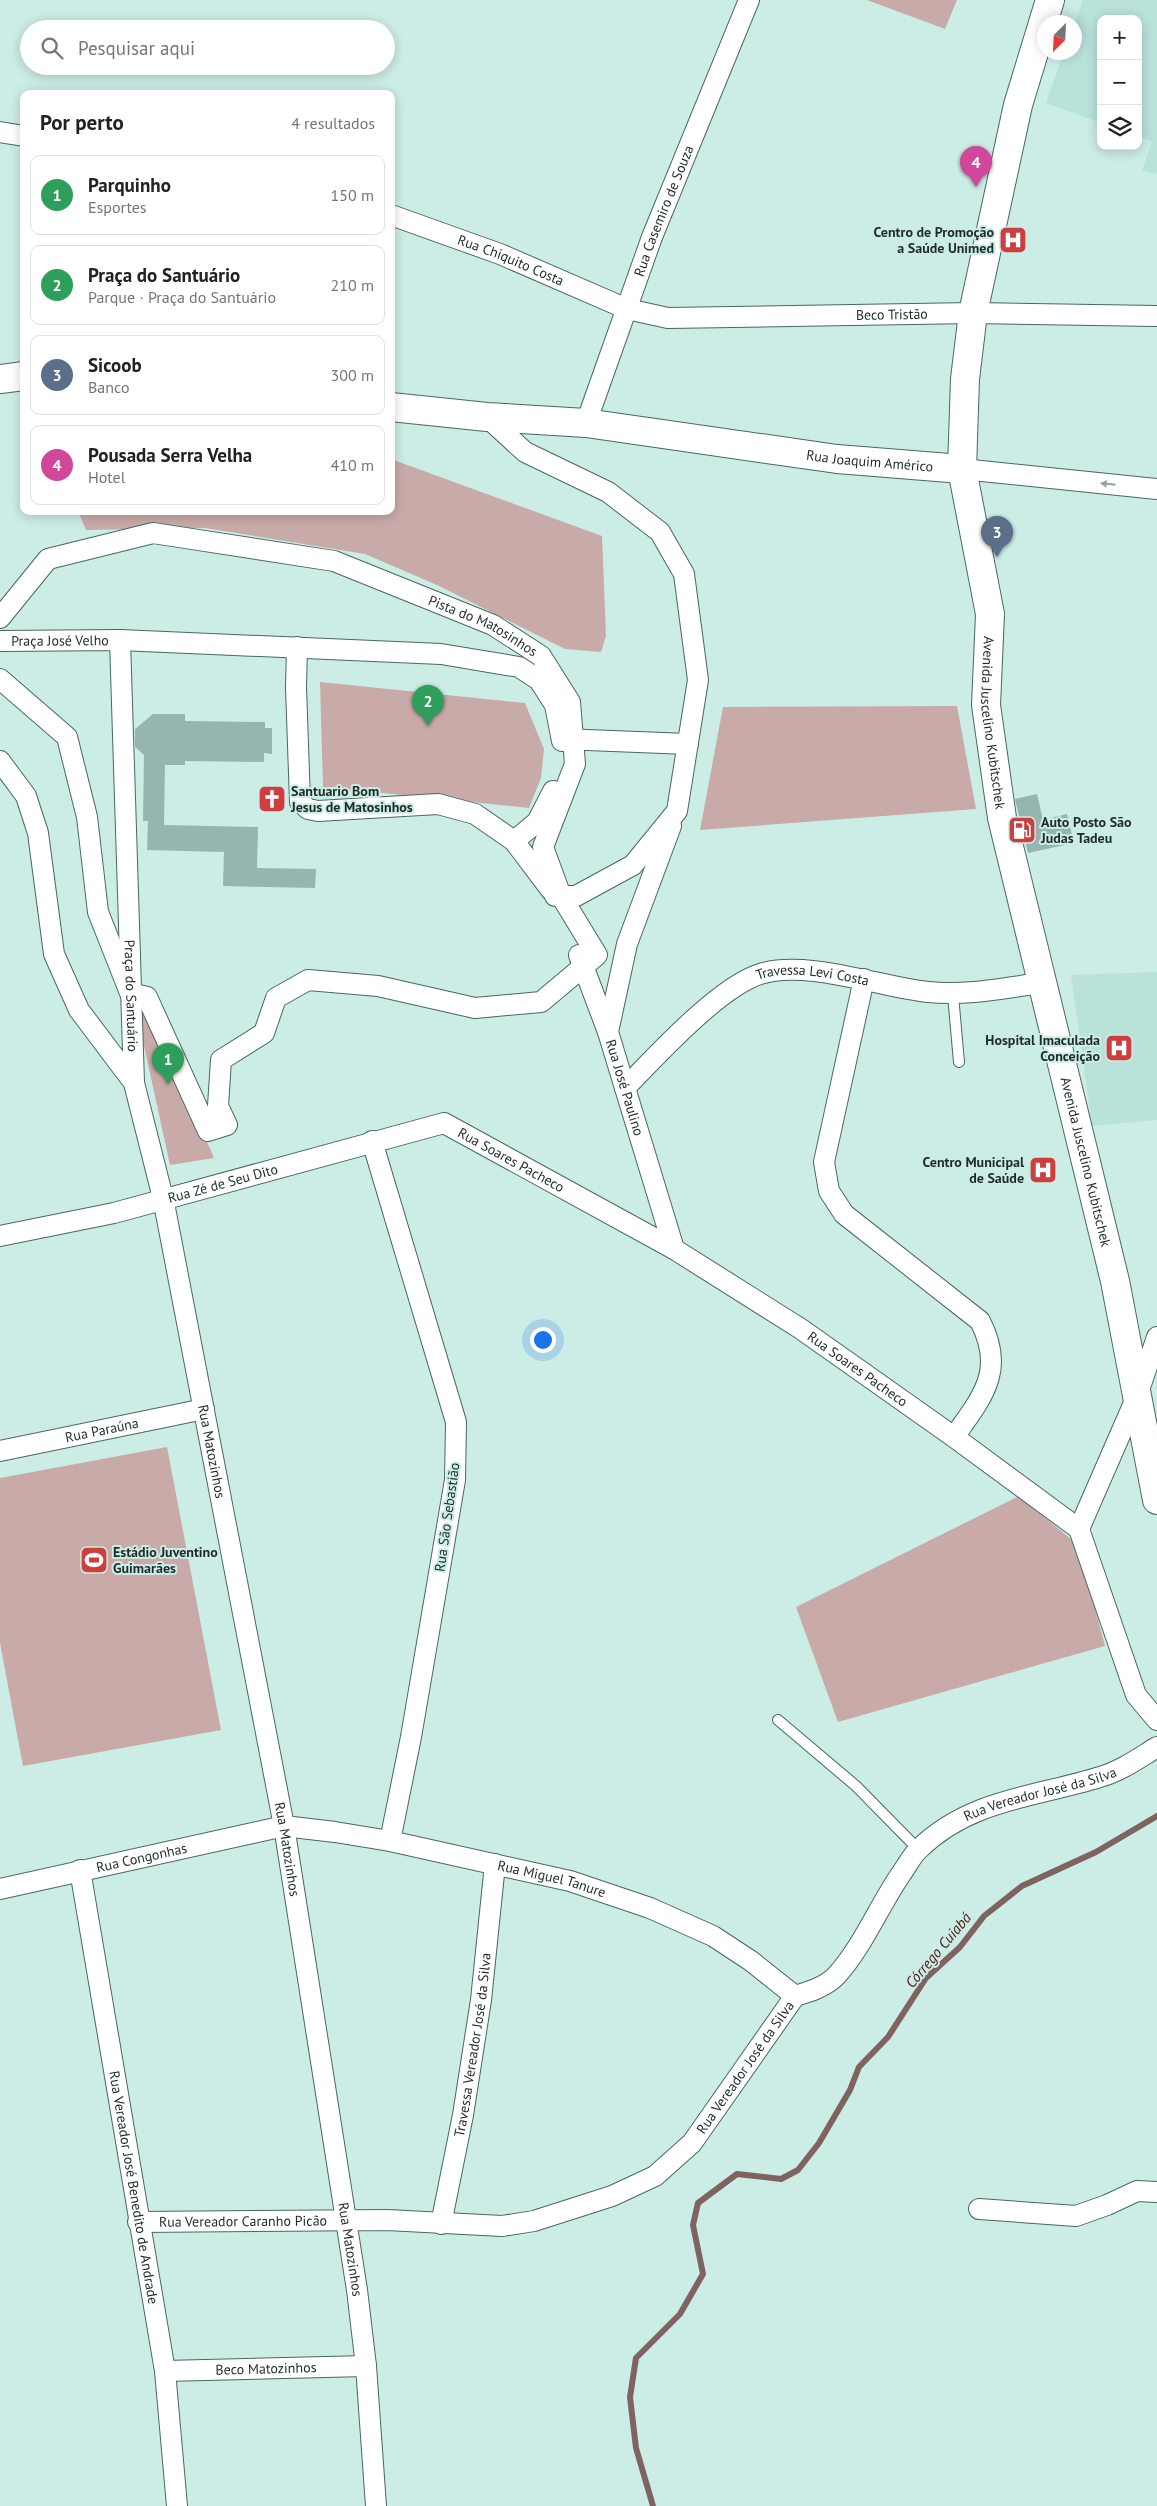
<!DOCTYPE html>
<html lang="pt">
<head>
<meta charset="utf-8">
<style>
	body { margin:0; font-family:"PT Sans",sans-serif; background:#f6f6f6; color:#202124 }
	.controls { position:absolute; right:15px; top:15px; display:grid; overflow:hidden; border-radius:10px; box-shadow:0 2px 12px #0003 }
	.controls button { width:45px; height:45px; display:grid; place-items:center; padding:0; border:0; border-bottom:1px solid #e0e0e0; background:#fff; color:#202124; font:25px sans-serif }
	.compass { position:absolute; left:1037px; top:15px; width:45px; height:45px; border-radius:50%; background:#fff; box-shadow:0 2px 12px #0003; rotate:204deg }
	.you { position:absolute; left:542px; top:1339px; width:18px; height:18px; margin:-12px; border:4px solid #fff; border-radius:50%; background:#1a73e8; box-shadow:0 0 0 8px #1a73e833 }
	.badge { display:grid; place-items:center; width:32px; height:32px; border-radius:50%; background:#db2777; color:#fff; font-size:16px; font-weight:700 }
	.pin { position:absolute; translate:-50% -41px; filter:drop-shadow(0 1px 2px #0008) }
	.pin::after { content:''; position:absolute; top:26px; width:18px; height:15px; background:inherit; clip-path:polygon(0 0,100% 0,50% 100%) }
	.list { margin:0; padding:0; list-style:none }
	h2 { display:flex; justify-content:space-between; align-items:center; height:65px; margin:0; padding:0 20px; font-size:21px }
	h2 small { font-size:16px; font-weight:400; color:#757577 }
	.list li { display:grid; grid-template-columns:32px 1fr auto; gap:15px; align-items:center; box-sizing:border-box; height:80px; margin:0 10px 10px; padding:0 10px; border:1px solid #e0e0e0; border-radius:10px }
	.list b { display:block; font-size:19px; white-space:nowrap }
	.list p { margin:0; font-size:16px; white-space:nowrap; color:#757577 }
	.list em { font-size:16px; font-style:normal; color:#757577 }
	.icon { flex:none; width:28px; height:28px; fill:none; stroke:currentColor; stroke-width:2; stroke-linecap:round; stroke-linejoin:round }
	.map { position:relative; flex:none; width:1157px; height:2506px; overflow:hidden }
	.search { position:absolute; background:#fff; box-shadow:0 2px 12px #0003; left:20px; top:20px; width:375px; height:55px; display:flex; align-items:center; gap:12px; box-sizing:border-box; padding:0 18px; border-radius:28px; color:#757577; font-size:19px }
	.panel { position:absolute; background:#fff; box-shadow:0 2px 12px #0003; left:20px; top:90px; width:375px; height:425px; border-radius:10px }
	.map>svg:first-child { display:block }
	.built { fill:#b8e2da }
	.green { fill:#c8aba8 }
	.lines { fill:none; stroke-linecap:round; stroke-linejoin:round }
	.stream { stroke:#7e6360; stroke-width:6 }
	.building { fill:#96b5af }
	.lane-casing { stroke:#4a6762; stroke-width:12 }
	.street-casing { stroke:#4a6762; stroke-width:22 }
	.secondary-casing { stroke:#4a6762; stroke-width:30 }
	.lane { stroke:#fff; stroke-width:10 }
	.street { stroke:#fff; stroke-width:20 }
	.secondary { stroke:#fff; stroke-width:28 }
	.oneway { fill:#9aa09f }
	.labels { text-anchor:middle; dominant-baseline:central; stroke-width:4; stroke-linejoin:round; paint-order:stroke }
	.street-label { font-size:14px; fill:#1f2b29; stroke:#ccece6 }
	.poi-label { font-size:14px; font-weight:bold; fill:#1f2b29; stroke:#ccece6; text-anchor:end }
	.water-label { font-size:15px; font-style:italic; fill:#4c1414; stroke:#ccece6 }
</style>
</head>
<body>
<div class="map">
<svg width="1157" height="2506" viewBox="0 0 1157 2506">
	<rect width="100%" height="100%" fill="#ccece6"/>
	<g class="built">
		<path d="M1083,0H1157V174L1142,171L1152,141L1138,136V19H1101V123L1046,103L1064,53L1074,52L1075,23Z"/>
		<path d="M1157,972V1120L1092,1126L1071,975Z"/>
	</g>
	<g class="green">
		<path d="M867,0H957L945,29Z"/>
		<path d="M391,459L602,536L606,636L601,652L565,649L437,585L365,554L205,528L86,530L78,511H391Z"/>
		<path d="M320,682L525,703L544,749L541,778L529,808L323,787Z"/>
		<path d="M957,706L976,809L700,830L723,707Z"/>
		<path d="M142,1011L153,1016L214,1158L170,1165L141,1032Z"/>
		<path d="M167,1447L221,1730L23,1766L0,1643V1478Z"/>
		<path d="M1019,1496L1078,1545L1105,1646L838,1722L796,1607Z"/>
	</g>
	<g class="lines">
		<path class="stream" d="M653,2506L636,2448L630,2397L636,2358L680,2314L703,2274L693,2225L698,2203L737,2174L781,2179L798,2170L819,2143L850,2090L859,2067L888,2037L926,1978L960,1947L984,1916L1022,1886L1096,1852L1157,1816"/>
	</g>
	<g class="building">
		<path d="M153,714H185V721L265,722V728H272V754L264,753V762L185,761V765H165L164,825L258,827L257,868L316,869L315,888L223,886L224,852L147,850L148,821H143L144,755L135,747V729Z"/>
		<path d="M1037,794L1043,820L1067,814L1074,843L1028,853L1015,799Z"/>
	</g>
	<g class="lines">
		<defs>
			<g id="lane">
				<path d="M953,995L959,1062"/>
				<path d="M778,1720L856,1786L918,1849"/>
			</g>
			<g id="street">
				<path d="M0,132L24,136"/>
				<path id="s1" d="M391,215L500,254L627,309L668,318L973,313L1157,316"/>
				<path d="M487,417L525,452L608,492L660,532L684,574L698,680L677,811L633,865L576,896H555"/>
				<path id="s2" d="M586,423L652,237L749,0"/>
				<path d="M962,469L1157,489"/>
				<path id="s3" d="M0,618L48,559L153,533L334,561L493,625L541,656L570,702L575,764L543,847L561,896L597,955L541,1002L475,1008L378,986L308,980L276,998L264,1033L221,1060L218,1106L227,1125L208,1131L147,997L130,993L98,912L87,817L67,737L0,679"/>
				<path id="s4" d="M120,640L134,1083"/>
				<path id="s5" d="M0,641L120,640L441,654L519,667L539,680L555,705L562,741"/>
				<path d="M297,647L296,687L300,802L308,809L318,811L438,804L475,814L514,841L551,890"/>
				<path d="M562,739L688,744"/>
				<path id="s6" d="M0,761L26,796L38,833L54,954L79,1010L134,1083L163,1198L284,1826L357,2290L366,2366L376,2506"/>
				<path id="s7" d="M671,826L627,944L608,1032L674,1249"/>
				<path d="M514,841L537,822L553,791"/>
				<path d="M579,955L608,1032"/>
				<path d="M864,979L824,1162L829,1191L844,1214L980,1321C1006,1371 982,1397 954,1437"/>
				<path id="s8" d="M625,1088C656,1056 719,987 760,974C805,959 881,987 928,992C966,996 1004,988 1041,983"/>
				<path d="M372,1141L456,1422L455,1480L411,1737L390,1841"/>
				<path id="s9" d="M0,1236L114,1213L444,1123L674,1249L801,1329L954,1437L1079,1529L1136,1695L1157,1720"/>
				<path id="s10" d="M0,1451L204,1409"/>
				<path d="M1079,1529L1137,1396L1157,1337"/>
				<path id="s11" d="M80,1870L165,2371L177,2506"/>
				<path id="s12" d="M0,1889L284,1826L335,1832L390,1841L570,1881L650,1908L713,1936L751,1961L795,1996"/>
				<path d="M979,2209L1076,2216L1107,2205L1137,2191L1157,2192"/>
				<path id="s13" d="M138,2222L387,2220L502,2226L534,2221L612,2196L655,2176L692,2143L795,1996C809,1992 825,1987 836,1976C862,1948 879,1906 901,1874C907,1866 912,1855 919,1849C970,1799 1036,1797 1100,1777C1121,1771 1139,1758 1157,1747"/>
				<path id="s14" d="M441,2224L463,2115L481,2000L495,1864"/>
				<path id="s15" d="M165,2371L366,2366"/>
			</g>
			<g id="secondary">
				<path id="s16" d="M1050,0L1018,105L973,313L965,379L962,469L990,614L986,705L1002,818L1115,1281L1157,1500"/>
				<path d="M0,379L24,376"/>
				<path id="s17" d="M391,407L487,417L586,423L837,459L962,469"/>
			</g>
		</defs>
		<use href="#lane" class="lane-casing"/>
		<use href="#street" class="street-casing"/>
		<use href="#secondary" class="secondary-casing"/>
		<use href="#lane" class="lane"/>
		<use href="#street" class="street"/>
		<use href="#secondary" class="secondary"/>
	</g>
	<defs><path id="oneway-solid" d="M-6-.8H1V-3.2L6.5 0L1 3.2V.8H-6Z" transform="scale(1.25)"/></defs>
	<use class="oneway" href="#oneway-solid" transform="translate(1108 484) rotate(-174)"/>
	<defs>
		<symbol id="hospital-square" viewBox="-11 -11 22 22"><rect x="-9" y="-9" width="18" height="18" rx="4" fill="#ce3e3f" stroke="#ccece6"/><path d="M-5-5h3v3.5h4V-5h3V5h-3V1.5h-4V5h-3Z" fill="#fff"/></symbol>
		<symbol id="church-square" viewBox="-11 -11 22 22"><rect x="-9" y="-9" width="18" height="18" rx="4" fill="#ce3e3f" stroke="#ccece6"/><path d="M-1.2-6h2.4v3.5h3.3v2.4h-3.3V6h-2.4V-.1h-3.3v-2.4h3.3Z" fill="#fff"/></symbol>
		<symbol id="fuel-square" viewBox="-11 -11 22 22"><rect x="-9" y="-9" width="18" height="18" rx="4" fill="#ce3e3f" stroke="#ccece6"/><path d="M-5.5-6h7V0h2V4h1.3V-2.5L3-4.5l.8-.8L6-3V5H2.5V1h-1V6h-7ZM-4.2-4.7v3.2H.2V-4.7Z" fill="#fff"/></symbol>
		<symbol id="stadium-square" viewBox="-11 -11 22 22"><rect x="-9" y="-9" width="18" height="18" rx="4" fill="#ce3e3f" stroke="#ccece6"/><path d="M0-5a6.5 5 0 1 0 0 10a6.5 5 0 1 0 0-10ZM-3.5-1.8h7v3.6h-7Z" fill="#fff"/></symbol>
	</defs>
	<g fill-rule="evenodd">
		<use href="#hospital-square" x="997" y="224" width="32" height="32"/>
		<use href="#church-square" x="256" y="783" width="32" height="32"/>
		<use href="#fuel-square" x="1006" y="814" width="32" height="32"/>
		<use href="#hospital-square" x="1103" y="1032" width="32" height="32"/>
		<use href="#hospital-square" x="1027" y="1154" width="32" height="32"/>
		<use href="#stadium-square" x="78" y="1544" width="32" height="32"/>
	</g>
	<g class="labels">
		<g class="street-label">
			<text stroke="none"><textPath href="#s2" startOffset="226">Rua Casemiro de Souza</textPath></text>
			<text stroke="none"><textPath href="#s1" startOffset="128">Rua Chiquito Costa</textPath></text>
			<text stroke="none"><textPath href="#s1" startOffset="520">Beco Tristão</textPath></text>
			<text stroke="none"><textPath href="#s17" startOffset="482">Rua Joaquim Américo</textPath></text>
			<text stroke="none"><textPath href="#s3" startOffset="530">Pista do Matosinhos</textPath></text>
			<text stroke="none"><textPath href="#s5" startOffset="60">Praça José Velho</textPath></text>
			<text stroke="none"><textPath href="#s16" startOffset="736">Avenida Juscelino Kubitschek</textPath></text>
			<text stroke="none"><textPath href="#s8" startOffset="231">Travessa Levi Costa</textPath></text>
			<text stroke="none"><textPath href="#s4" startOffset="356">Praça do Santuário</textPath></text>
			<text stroke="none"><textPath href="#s7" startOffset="274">Rua José Paulino</textPath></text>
			<text stroke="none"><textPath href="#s9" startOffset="535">Rua Soares Pacheco</textPath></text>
			<text stroke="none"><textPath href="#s16" startOffset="1186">Avenida Juscelino Kubitschek</textPath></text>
			<text stroke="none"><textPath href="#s9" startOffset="229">Rua Zé de Seu Dito</textPath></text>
			<text stroke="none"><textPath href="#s9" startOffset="940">Rua Soares Pacheco</textPath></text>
			<text stroke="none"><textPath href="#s10" startOffset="104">Rua Paraúna</textPath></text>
			<text stroke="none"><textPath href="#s6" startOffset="734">Rua Matozinhos</textPath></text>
			<text transform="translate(447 1517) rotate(-82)">Rua São Sebastião</text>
			<text stroke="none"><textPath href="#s13" startOffset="1088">Rua Vereador José da Silva</textPath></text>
			<text stroke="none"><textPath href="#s6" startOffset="1139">Rua Matozinhos</textPath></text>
			<text stroke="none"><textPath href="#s12" startOffset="145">Rua Congonhas</textPath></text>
			<text stroke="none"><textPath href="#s12" startOffset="564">Rua Miguel Tanure</textPath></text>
			<text stroke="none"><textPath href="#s14" startOffset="182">Travessa Vereador José da Silva</textPath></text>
			<text stroke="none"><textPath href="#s13" startOffset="668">Rua Vereador José da Silva</textPath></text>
			<text stroke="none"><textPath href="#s11" startOffset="322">Rua Vereador José Benedito de Andrade</textPath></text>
			<text stroke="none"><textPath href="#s13" startOffset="105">Rua Vereador Caranho Picão</textPath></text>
			<text stroke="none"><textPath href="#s6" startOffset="1544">Rua Matozinhos</textPath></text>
			<text stroke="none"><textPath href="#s15" startOffset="101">Beco Matozinhos</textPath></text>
		</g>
		<g class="poi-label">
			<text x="994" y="232">Centro de Promoção<tspan x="994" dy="16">a Saúde Unimed</tspan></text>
			<text x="291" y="791" text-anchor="start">Santuario Bom<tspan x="291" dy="16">Jesus de Matosinhos</tspan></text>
			<text x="1041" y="822" text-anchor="start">Auto Posto São<tspan x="1041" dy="16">Judas Tadeu</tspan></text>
			<text x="1100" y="1040">Hospital Imaculada<tspan x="1100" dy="16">Conceição</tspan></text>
			<text x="1024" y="1162">Centro Municipal<tspan x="1024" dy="16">de Saúde</tspan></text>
			<text x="113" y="1552" text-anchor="start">Estádio Juventino<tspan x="113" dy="16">Guimarães</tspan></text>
		</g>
		<g class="water-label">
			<text transform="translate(938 1950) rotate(-50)">Córrego Cuiabá</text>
		</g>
	</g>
</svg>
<div class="controls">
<button>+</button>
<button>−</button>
<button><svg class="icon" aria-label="layers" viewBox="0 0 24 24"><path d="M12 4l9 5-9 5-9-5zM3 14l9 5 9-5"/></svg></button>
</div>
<svg class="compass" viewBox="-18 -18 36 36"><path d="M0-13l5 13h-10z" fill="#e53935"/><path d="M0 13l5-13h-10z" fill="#757577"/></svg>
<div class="you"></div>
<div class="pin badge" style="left:168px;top:1084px;background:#2e9e5b">1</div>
<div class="pin badge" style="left:428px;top:726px;background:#2e9e5b">2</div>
<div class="pin badge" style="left:997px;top:557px;background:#5c6f8a">3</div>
<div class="pin badge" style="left:976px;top:187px;background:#d1479c">4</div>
<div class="search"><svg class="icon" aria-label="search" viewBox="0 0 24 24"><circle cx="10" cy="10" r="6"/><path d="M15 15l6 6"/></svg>Pesquisar aqui</div>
<section class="panel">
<h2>Por perto<small>4 resultados</small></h2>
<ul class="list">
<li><span class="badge" style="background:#2e9e5b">1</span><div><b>Parquinho</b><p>Esportes</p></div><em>150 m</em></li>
<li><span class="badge" style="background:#2e9e5b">2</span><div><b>Praça do Santuário</b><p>Parque · Praça do Santuário</p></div><em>210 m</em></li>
<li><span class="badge" style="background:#5c6f8a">3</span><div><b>Sicoob</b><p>Banco</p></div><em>300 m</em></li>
<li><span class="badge" style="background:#d1479c">4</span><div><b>Pousada Serra Velha</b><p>Hotel</p></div><em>410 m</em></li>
</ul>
</section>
</div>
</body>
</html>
